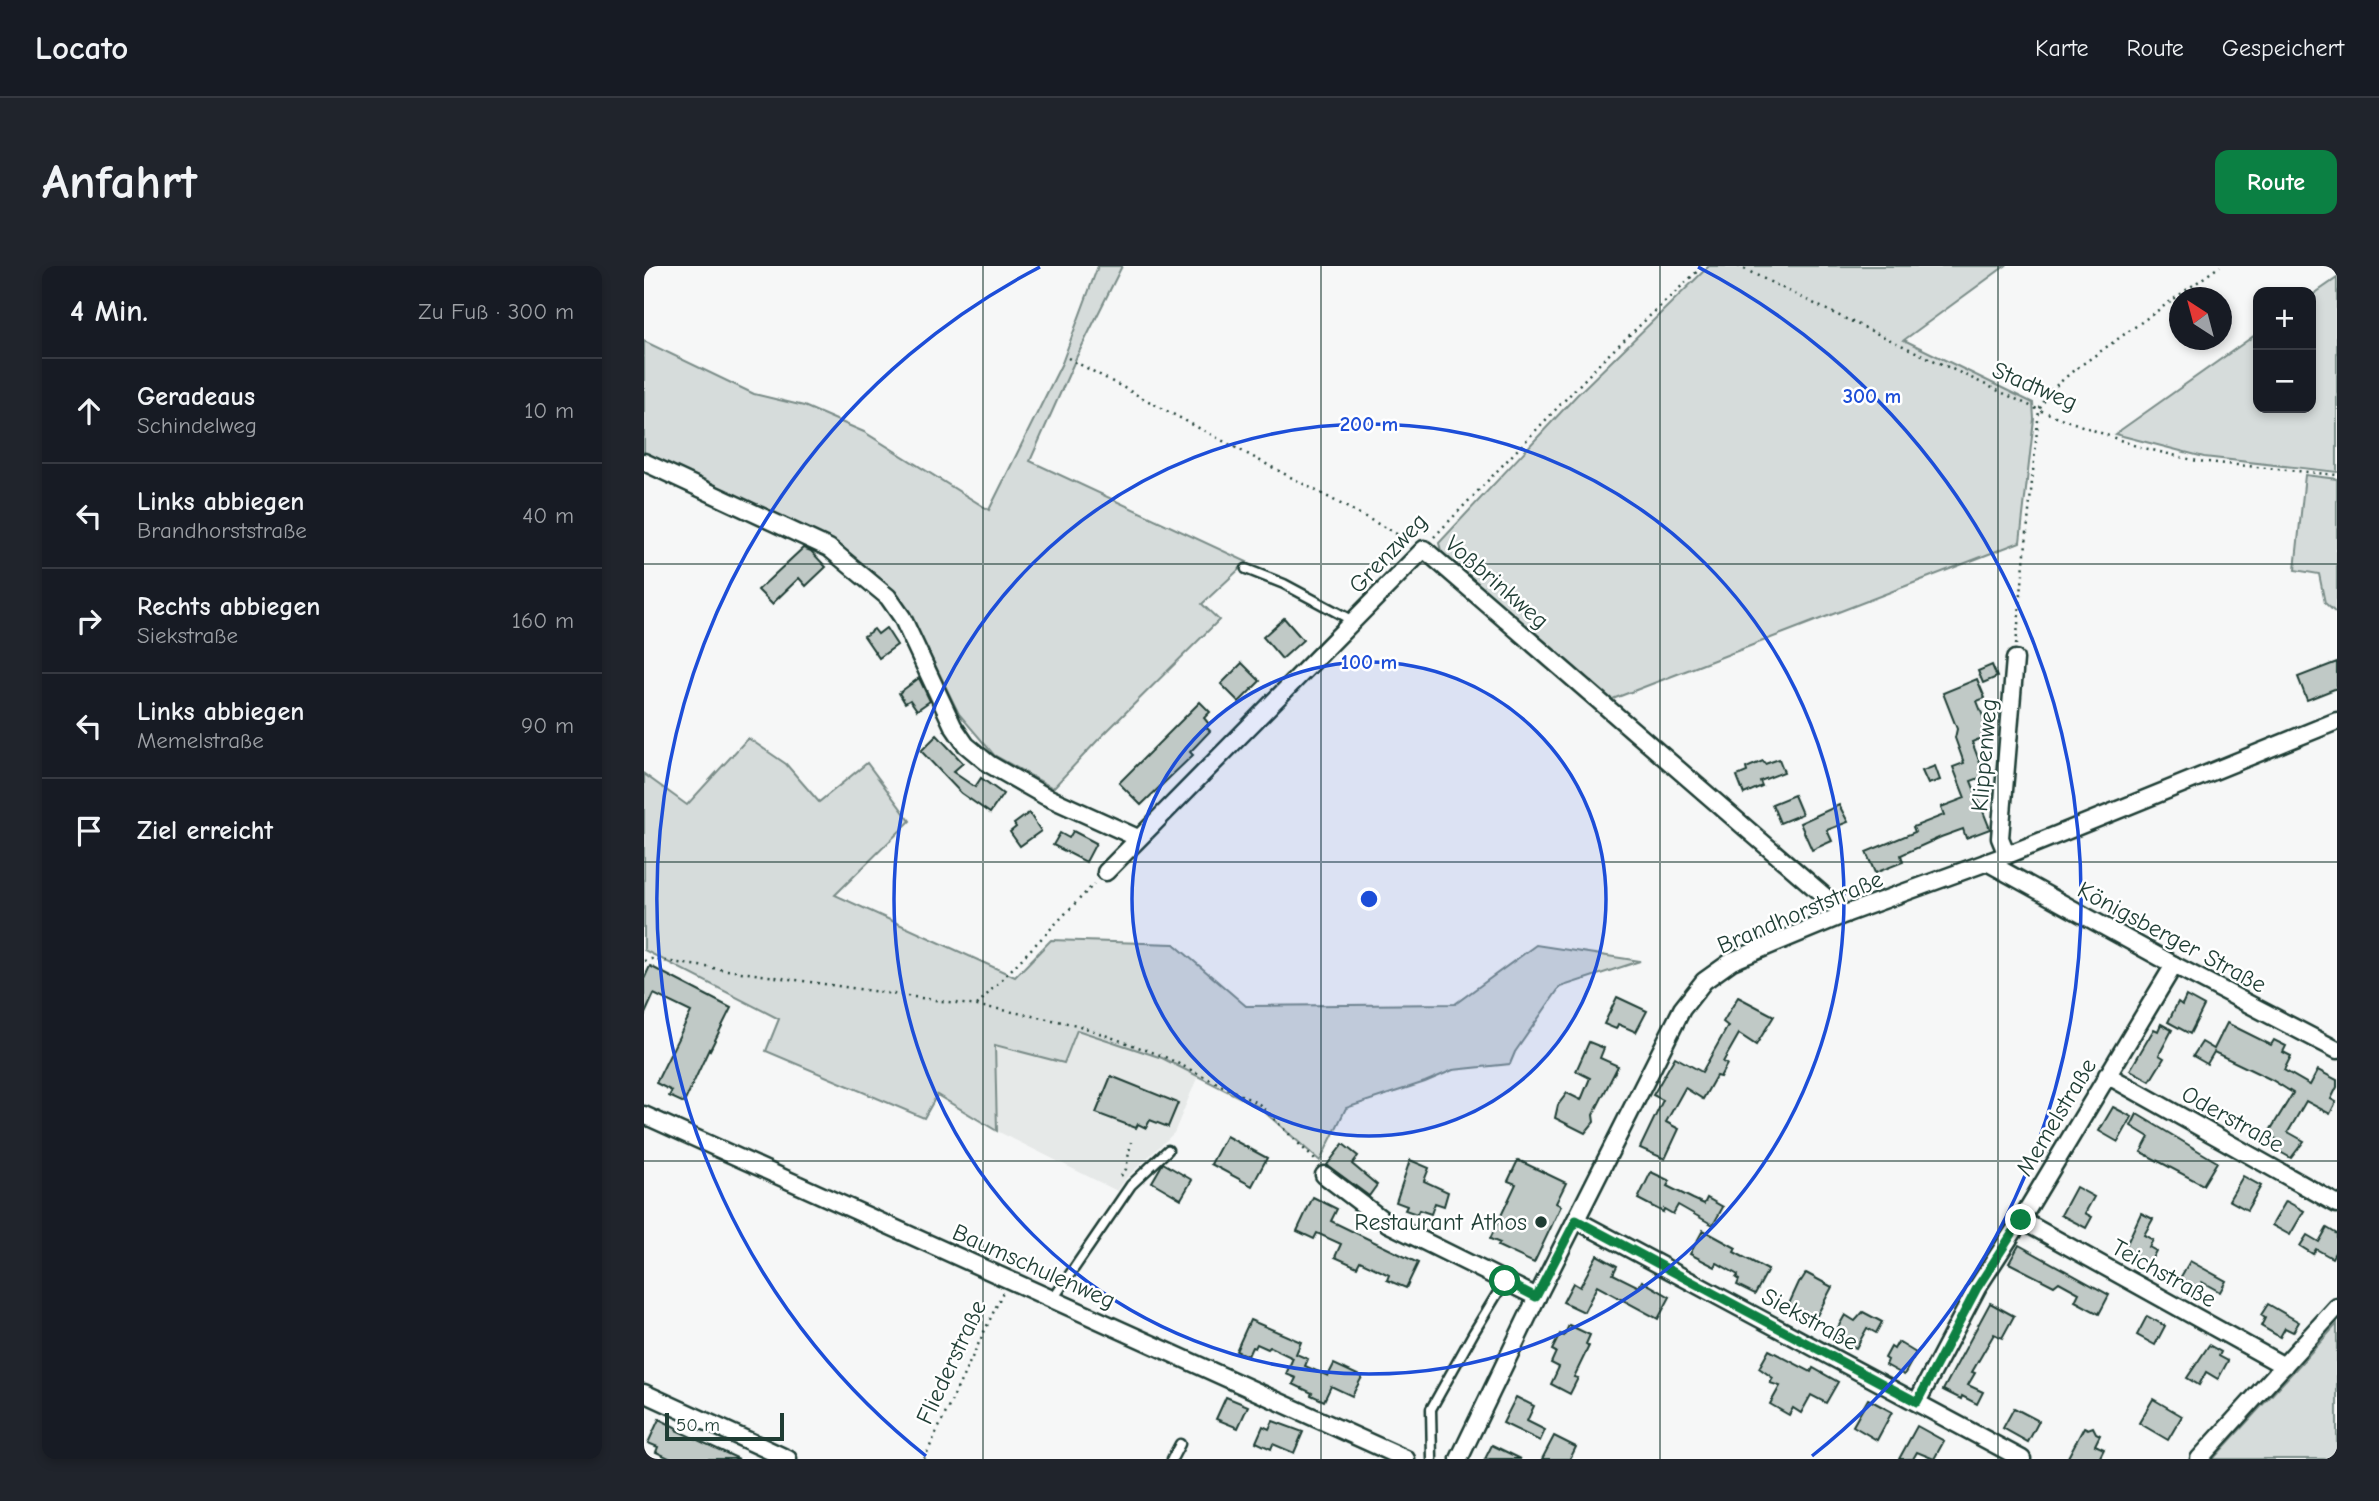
<!DOCTYPE html>
<html lang="de">
<head>
<meta charset="utf-8">
<style>
	body { margin:0; font-family:"Comic Neue",sans-serif; background:#20242c; color:#f1f3f6 }
	.controls { position:absolute; right:21px; top:21px; display:grid; overflow:hidden; border-radius:14px; box-shadow:0 4px 10px #0003 }
	.controls button { width:63px; height:63px; display:grid; place-items:center; padding:0; border:0; border-bottom:2px solid #363941; background:#171b24; color:#f1f3f6; font:35px sans-serif }
	.compass { position:absolute; left:1525px; top:21px; width:63px; height:63px; border-radius:50%; background:#171b24; box-shadow:0 4px 10px #0003; rotate:324deg }
	.scale { position:absolute; left:21px; bottom:18px; width:119px; box-sizing:border-box; padding-left:7px; border:4px solid #1f3d34; border-top:0; font-size:19px; line-height:24px; white-space:nowrap; color:#1f3d34; -webkit-text-stroke:5px #fff; paint-order:stroke }
	.stop { position:absolute; width:21px; height:21px; margin:-16px; border:5px solid #0b8043; border-radius:50%; background:#fff }
	.stop.end { background:#0b8043; border-color:#fff; box-shadow:0 2px 7px #0008 }
	.list { margin:0; padding:0; list-style:none }
	h2 { display:flex; justify-content:space-between; align-items:center; height:91px; margin:0; padding:0 28px; font-size:30px }
	h2 small { font-size:23px; font-weight:400; color:#9ea1a6 }
	.list li { display:grid; grid-template-columns:46px 1fr auto; gap:21px; align-items:center; box-sizing:border-box; height:105px; padding:0 28px; border-top:2px solid #363941 }
	.list b { display:block; font-size:26px; white-space:nowrap }
	.list p { margin:0; font-size:23px; white-space:nowrap; color:#9ea1a6 }
	.list em { font-size:23px; font-style:normal; color:#9ea1a6 }
	.icon { flex:none; width:38px; height:38px; fill:none; stroke:currentColor; stroke-width:2; stroke-linecap:round; stroke-linejoin:round }
	.map { position:relative; flex:none; width:1693px; height:1193px; overflow:hidden; border-radius:14px }
	header { display:flex; align-items:center; gap:42px; box-sizing:border-box; height:98px; padding:0 35px; background:#171b24; border-bottom:2px solid #363941 }
	header strong { font-size:33px }
	nav { display:flex; gap:38px; margin-inline-start:auto; font-size:24px }
	.intro { display:flex; align-items:center; justify-content:space-between; box-sizing:border-box; height:168px; padding:0 42px }
	h1 { margin:0; font-size:49px }
	.button { padding:18px 32px; border-radius:14px; background:#0b8043; color:#fff; font-size:24px; font-weight:700 }
	main { display:flex; gap:42px; padding:0 42px }
	aside { flex:1; background:#171b24; border-radius:14px; box-shadow:0 4px 10px #0003 }
	.map>svg:first-child { display:block }
	.built { fill:#e6e9e8 }
	.green { fill:#d6dcdb; stroke:#7a8c88; stroke-width:2 }
	.building { fill:#c0c9c6; stroke:#1f3d34; stroke-width:2 }
	.lines { fill:none; stroke-linecap:round; stroke-linejoin:round }
	.lane-casing { stroke:#1f3d34; stroke-width:13 }
	.street-casing { stroke:#1f3d34; stroke-width:21 }
	.path { stroke:#1f3d34; stroke-width:2.5; stroke-dasharray:2 5; stroke-linecap:butt }
	.lane { stroke:#fff; stroke-width:8 }
	.street { stroke:#fff; stroke-width:16 }
	.route { stroke:#0b8043; stroke-width:9 }
	.grid { fill:none; stroke:#1f3d34; stroke-width:2; stroke-opacity:0.55 }
	.ring { fill:none; stroke:#1d4ed8; stroke-width:3.5 }
	.poi-dot { fill:#1f3d34; stroke:#fff; stroke-width:2.5 }
	.labels { text-anchor:middle; dominant-baseline:central; stroke-width:5; stroke-linejoin:round; paint-order:stroke }
	.street-label { font-size:24px; fill:#1f3d34; stroke:#fff }
	.poi-label { font-size:24px; fill:#1f3d34; stroke:#fff; text-anchor:end }
	.centre { fill:#1d4ed8; stroke:#fff; stroke-width:3.5 }
	.ring-label { font-size:21px; text-anchor:middle; font-weight:bold; fill:#1d4ed8; stroke:#fff; stroke-width:5; stroke-linejoin:round; paint-order:stroke }
</style>
</head>
<body>
<header>
<strong>Locato</strong>
<nav><a>Karte</a><a>Route</a><a>Gespeichert</a></nav>
</header>
<div class="intro"><h1>Anfahrt</h1><a class="button">Route</a></div>
<main>
<aside>
<h2>4 Min.<small>Zu Fuß · 300 m</small></h2>
<ul class="list">
<li><svg class="icon" aria-label="ahead" viewBox="0 0 24 24"><path d="M12 20V5M6 11l6-6 6 6"/></svg><div><b>Geradeaus</b><p>Schindelweg</p></div><em>10 m</em></li>
<li><svg class="icon" aria-label="left" viewBox="0 0 24 24"><path d="M17 20v-9H6M10 6l-5 5 5 5"/></svg><div><b>Links abbiegen</b><p>Brandhorststraße</p></div><em>40 m</em></li>
<li><svg class="icon" aria-label="right" viewBox="0 0 24 24"><path d="M7 20v-9h11M14 6l5 5-5 5"/></svg><div><b>Rechts abbiegen</b><p>Siekstraße</p></div><em>160 m</em></li>
<li><svg class="icon" aria-label="left" viewBox="0 0 24 24"><path d="M17 20v-9H6M10 6l-5 5 5 5"/></svg><div><b>Links abbiegen</b><p>Memelstraße</p></div><em>90 m</em></li>
<li><svg class="icon" aria-label="arrive" viewBox="0 0 24 24"><path d="M6 21V4h12l-3 4 3 4H6"/></svg><div><b>Ziel erreicht</b></div></li>
</ul>
</aside>
<div class="map">
<svg width="1693" height="1193" viewBox="0 0 1693 1193">
	<rect width="100%" height="100%" fill="#f6f7f7"/>
	<filter id="ink" filterUnits="userSpaceOnUse"><feTurbulence type="fractalNoise" baseFrequency=".0143" numOctaves="2"/><feDisplacementMap in="SourceGraphic" scale="14" xChannelSelector="R" yChannelSelector="G"/><feConvolveMatrix kernelMatrix="1 2 1 2 8 2 1 2 1" color-interpolation-filters="sRGB"/></filter>
	<g filter="url(#ink)">
		<path class="built" d="M433,764L518,792L554,810L530,867L483,911L473,925L353,865L351,779L420,797Z"/>
		<g class="green">
			<path d="M454,0H478L432,92L386,195L603,296L558,338L575,354L453,475L409,522L350,489L315,448L267,350L235,314L48,210L0,188V75L110,128L160,140L220,166L345,244L418,97Z"/>
			<path d="M1065,0H1361L1260,74L1389,137L1390,153L1376,276L966,434L799,293L795,277L933,129Z"/>
			<path d="M1693,12V206L1560,191L1471,168L1614,67V142H1667V30Z"/>
			<path d="M1661,209L1693,213V348L1681,337L1675,308L1651,304Z"/>
			<path d="M104,472L142,498L175,536L223,497L266,555L191,629L371,711L407,674L530,678L602,740L811,738L892,679L996,695L916,721L871,786L866,798L809,804L781,816L702,842L676,895L615,841L518,792L433,764L420,797L351,779L353,865L293,829L280,852L122,785L135,753L0,684V508L43,539Z"/>
			<path d="M1693,1058V1193H1569Z"/>
		</g>
		<g class="building">
			<path d="M159,282L167,285L182,301L162,320L155,312L128,338L114,324Z"/>
			<path d="M640,352L659,374L638,393L619,371Z"/>
			<path d="M242,362L253,379L235,392L220,370L230,363L234,368Z"/>
			<path d="M1693,396V422L1663,434L1654,411Z"/>
			<path d="M598,397L616,415L595,436L577,418Z"/>
			<path d="M1348,399L1353,411L1339,417L1334,405Z"/>
			<path d="M275,412L286,435L273,444L266,434L261,437L255,427Z"/>
			<path d="M1333,413L1341,432L1333,435L1344,463L1340,464L1342,470L1328,476L1341,510L1327,515L1346,563L1322,572L1319,563L1297,571L1257,589L1259,596L1231,607L1222,586L1271,566L1269,561L1300,549L1297,541L1321,532L1309,501L1320,497L1311,472L1313,463L1299,427Z"/>
			<path d="M556,436L566,446L560,452L565,458L562,461L566,465L546,486L549,489L497,539L475,517Z"/>
			<path d="M293,469L319,497L309,506L331,521L337,512L359,528L346,547L317,527L277,485Z"/>
			<path d="M1135,493L1140,506L1116,515L1118,520L1100,528L1093,510L1103,506L1102,502L1119,495L1121,498Z"/>
			<path d="M1291,500L1296,514L1284,518L1278,505Z"/>
			<path d="M1150,529L1158,548L1136,557L1128,538Z"/>
			<path d="M1195,539L1204,556L1183,564L1188,575L1168,584L1156,557Z"/>
			<path d="M385,547L397,565L376,580L366,566L372,561L370,558Z"/>
			<path d="M429,565L452,577L442,596L409,579L416,567L425,572Z"/>
			<path d="M6,700L87,742L66,784L65,783L40,837L25,830L28,825L12,817L47,746L10,728L0,750V713Z"/>
			<path d="M1542,730L1560,740L1546,768L1524,756L1534,736L1538,739Z"/>
			<path d="M973,731L1003,745L992,766L974,758L972,763L960,758Z"/>
			<path d="M1094,731L1130,750L1112,779L1095,768L1079,796L1083,798L1076,811L1072,810L1059,833L1041,822L1022,856L1035,863L1021,893L996,882L1019,834L1009,829L1031,791L1058,806L1084,760L1079,756Z"/>
			<path d="M1583,757L1627,779L1630,774L1642,780L1639,786L1647,790L1640,804L1666,819L1674,804L1693,814V821L1687,833L1692,836L1686,848L1662,835L1647,861L1644,866L1660,875L1647,892L1629,882L1634,874L1624,868L1649,827L1628,814L1570,786L1563,798L1549,790L1558,776L1570,783Z"/>
			<path d="M1517,758L1528,764L1515,789L1520,792L1506,815L1486,804L1510,763L1514,765Z"/>
			<path d="M945,776L960,782L956,792L974,800L949,849L950,856L941,867L911,852L914,839L923,827L937,834L946,812L932,805Z"/>
			<path d="M467,810L534,837L524,861L506,854L502,862L494,858L492,862L452,847Z"/>
			<path d="M1469,841L1488,851L1474,876L1455,865Z"/>
			<path d="M1493,848L1573,896L1559,919L1497,886L1505,871L1487,860Z"/>
			<path d="M582,870L623,892L608,920L567,898Z"/>
			<path d="M699,878L714,890L708,898L733,919L725,930L683,899Z"/>
			<path d="M766,894L785,902L780,915L804,926L800,940L791,937L787,948L775,944L773,948L761,944L763,940L752,936Z"/>
			<path d="M874,894L922,917L912,937L917,940L890,997L854,980L856,977L846,973L872,918L864,915Z"/>
			<path d="M519,897L548,914L537,933L508,916Z"/>
			<path d="M1007,906L1026,915L1023,920L1049,933L1060,938L1063,932L1079,941L1069,959L1034,939L1029,948L1020,943L1019,946L994,933Z"/>
			<path d="M1599,910L1617,920L1603,944L1585,934Z"/>
			<path d="M1432,921L1450,931L1441,947L1448,951L1442,962L1417,949Z"/>
			<path d="M669,931L693,943L687,955L774,997L762,1022L743,1014L745,1009L716,995L713,1001L691,991L697,978L673,967L670,973L653,965Z"/>
			<path d="M1642,935L1660,945L1646,969L1628,959Z"/>
			<path d="M1497,947L1509,953L1500,969L1509,974L1505,981L1512,985L1505,998L1480,984Z"/>
			<path d="M1683,962L1693,968V983L1688,992L1672,983L1669,988L1656,980L1663,969L1675,976Z"/>
			<path d="M1059,964L1092,982L1090,986L1124,1004L1111,1028L1093,1019L1095,1014L1092,1012L1094,1009L1073,997L1071,1001L1046,988Z"/>
			<path d="M1375,979L1465,1029L1455,1048L1431,1035L1435,1027L1415,1016L1410,1020L1365,997Z"/>
			<path d="M953,989L973,1000L969,1008L995,1021L998,1015L1026,1031L1014,1053L953,1020L940,1046L919,1036L929,1017L936,1021Z"/>
			<path d="M1546,995L1582,1015L1576,1026L1558,1016L1553,1024L1535,1014Z"/>
			<path d="M1162,1007L1188,1021L1170,1055L1144,1040L1156,1014L1157,1015Z"/>
			<path d="M1346,1037L1370,1050L1358,1072L1350,1068L1328,1106L1331,1107L1324,1119L1339,1126L1333,1138L1318,1130L1317,1133L1299,1124Z"/>
			<path d="M1624,1038L1655,1056L1649,1066L1641,1062L1636,1071L1617,1060L1621,1052L1617,1049Z"/>
			<path d="M1219,1046L1238,1056L1232,1067L1223,1062L1212,1082L1193,1073L1197,1065L1193,1063L1201,1049L1211,1055Z"/>
			<path d="M1503,1050L1521,1060L1511,1079L1493,1069Z"/>
			<path d="M606,1054L657,1076L652,1088L664,1093L661,1100L684,1110L690,1098L718,1111L708,1130L687,1120L680,1135L667,1129L668,1127L649,1118L652,1112L642,1108L649,1092L626,1081L624,1083L613,1078L611,1082L608,1081L604,1090L592,1085Z"/>
			<path d="M925,1059L946,1069L942,1078L945,1080L930,1111L934,1112L926,1128L907,1118L915,1101L907,1097L912,1086L908,1084L916,1068L920,1070Z"/>
			<path d="M1254,1076L1272,1087L1260,1109L1242,1099L1244,1094L1241,1092L1247,1081L1250,1083Z"/>
			<path d="M1565,1079L1577,1086L1575,1090L1584,1095L1574,1113L1562,1106L1555,1119L1543,1112Z"/>
			<path d="M1125,1084L1167,1106L1169,1102L1194,1116L1182,1137L1167,1129L1157,1147L1149,1142L1145,1149L1126,1138L1136,1120L1126,1117L1129,1112L1115,1102Z"/>
			<path d="M582,1131L604,1140L594,1162L572,1153Z"/>
			<path d="M872,1131L890,1140L883,1155L901,1164L896,1175L859,1157Z"/>
			<path d="M1224,1133L1248,1146L1233,1174L1209,1160Z"/>
			<path d="M1509,1133L1538,1150L1524,1174L1495,1157Z"/>
			<path d="M1370,1142L1395,1155L1384,1176L1359,1162Z"/>
			<path d="M15,1153L33,1162L32,1164L95,1193H27L12,1186L14,1181L4,1177Z"/>
			<path d="M629,1155L659,1166L650,1187L629,1178L627,1183L612,1176L619,1160L625,1163Z"/>
			<path d="M1273,1160L1300,1175L1290,1193L1273,1186L1269,1193H1255Z"/>
			<path d="M1440,1161L1444,1163L1449,1161L1452,1167L1456,1169L1451,1179L1460,1183L1455,1193H1423Z"/>
			<path d="M910,1170L932,1181L926,1193H898Z"/>
			<path d="M848,1179L877,1193H841Z"/>
		</g>
		<g class="lines">
			<defs>
				<g id="lane">
					<path d="M602,303L640,318L709,355"/>
					<path d="M409,1033L487,919L524,884"/>
					<path d="M528,1193L536,1178"/>
					<path d="M788,1193L787,1143L830,1066L861,1015"/>
				</g>
				<g id="street">
					<path d="M0,196L185,282L244,331L258,351L309,460L322,479L345,498L401,530L494,572"/>
					<path d="M1363,589L1356,572L1371,393"/>
					<path d="M1343,596L1530,699L1693,784"/>
					<path d="M462,606L780,283L1201,648"/>
					<path d="M1463,809L1693,938"/>
					<path d="M0,849L762,1193"/>
					<path d="M680,909L743,957L893,1031"/>
					<path d="M932,954L1378,1193"/>
					<path d="M1377,954L1640,1100"/>
					<path d="M0,1127L144,1193"/>
					<path d="M1273,1136L1333,1022L1377,954L1530,699"/>
					<path d="M815,1193L893,1031L1038,743L1060,715L1088,695L1201,648L1363,589L1693,455"/>
					<path d="M1555,1193L1693,1041"/>
				</g>
			</defs>
			<use href="#lane" class="lane-casing"/>
			<use href="#street" class="street-casing"/>
			<g class="path">
				<path d="M1094,0L1183,44L1395,144L1492,180L1553,195L1693,209"/>
				<path d="M424,92L766,275"/>
				<path d="M790,271L960,93L1059,0"/>
				<path d="M1372,379L1395,144L1406,125L1429,105L1576,0"/>
				<path d="M0,695L7,693L354,743L433,759L519,790L615,838L672,895"/>
				<path d="M333,739L450,618"/>
				<path d="M477,910L482,903L487,876"/>
				<path d="M280,1193L359,1026"/>
			</g>
			<use href="#lane" class="lane"/>
			<use href="#street" class="street"/>
		</g>
	</g>
	<g class="lines" filter="url(#ink)">
		<path class="route" d="M861,1015L892,1031L932,954L1273,1136L1333,1022L1377,954"/>
	</g>
	<path class="grid" d="M339,0V1193M677,0V1193M1016,0V1193M1354,0V1193M0,298H1693M0,596H1693M0,895H1693"/>
	<circle cx="725" cy="633" r="237" fill="#1d4ed8" fill-opacity=".12"/>
	<g class="ring">
		<circle cx="725" cy="633" r="237"/>
		<circle cx="725" cy="633" r="475"/>
		<path d="M282 1190A712 712 0 0 1 396 1M1054 1A712 712 0 0 1 1168 1190"/>
	</g>
	<circle class="poi-dot" cx="897" cy="956" r="7"/>
	<g class="labels">
		<g class="street-label">
			<text transform="translate(1391 120) rotate(23)">Stadtweg</text>
			<text transform="translate(744 287) rotate(-46)">Grenzweg</text>
			<text transform="translate(853 316) rotate(41)">Voßbrinkweg</text>
			<text transform="translate(1340 489) rotate(-85)">Klippenweg</text>
			<text transform="translate(1156 646) rotate(-23)">Brandhorststraße</text>
			<text transform="translate(1528 671) rotate(28)">Königsberger Straße</text>
			<text transform="translate(1412 851) rotate(-59)">Memelstraße</text>
			<text transform="translate(1589 853) rotate(29)">Oderstraße</text>
			<text transform="translate(390 1000) rotate(24)">Baumschulenweg</text>
			<text transform="translate(1520 1007) rotate(29)">Teichstraße</text>
			<text transform="translate(1166 1053) rotate(28)">Siekstraße</text>
			<text transform="translate(307 1096) rotate(-65)">Fliederstraße</text>
		</g>
		<g class="poi-label">
			<text x="883" y="956">Restaurant Athos</text>
		</g>
	</g>
	<circle cx="725" cy="633" r="10" class="centre"/>
	<g class="ring-label">
		<text x="1228" y="137">300 m</text>
		<text x="725" y="165">200 m</text>
		<text x="725" y="403">100 m</text>
	</g>
</svg>
<div class="controls">
<button>+</button>
<button>−</button>
</div>
<svg class="compass" viewBox="-18 -18 36 36"><path d="M0-13l5 13h-10z" fill="#e53935"/><path d="M0 13l5-13h-10z" fill="#9ea1a6"/></svg>
<div class="scale">50 m</div>
<div class="stop" style="left:861px;top:1015px"></div>
<div class="stop end" style="left:1377px;top:954px"></div>
</div>
</main>
</body>
</html>
